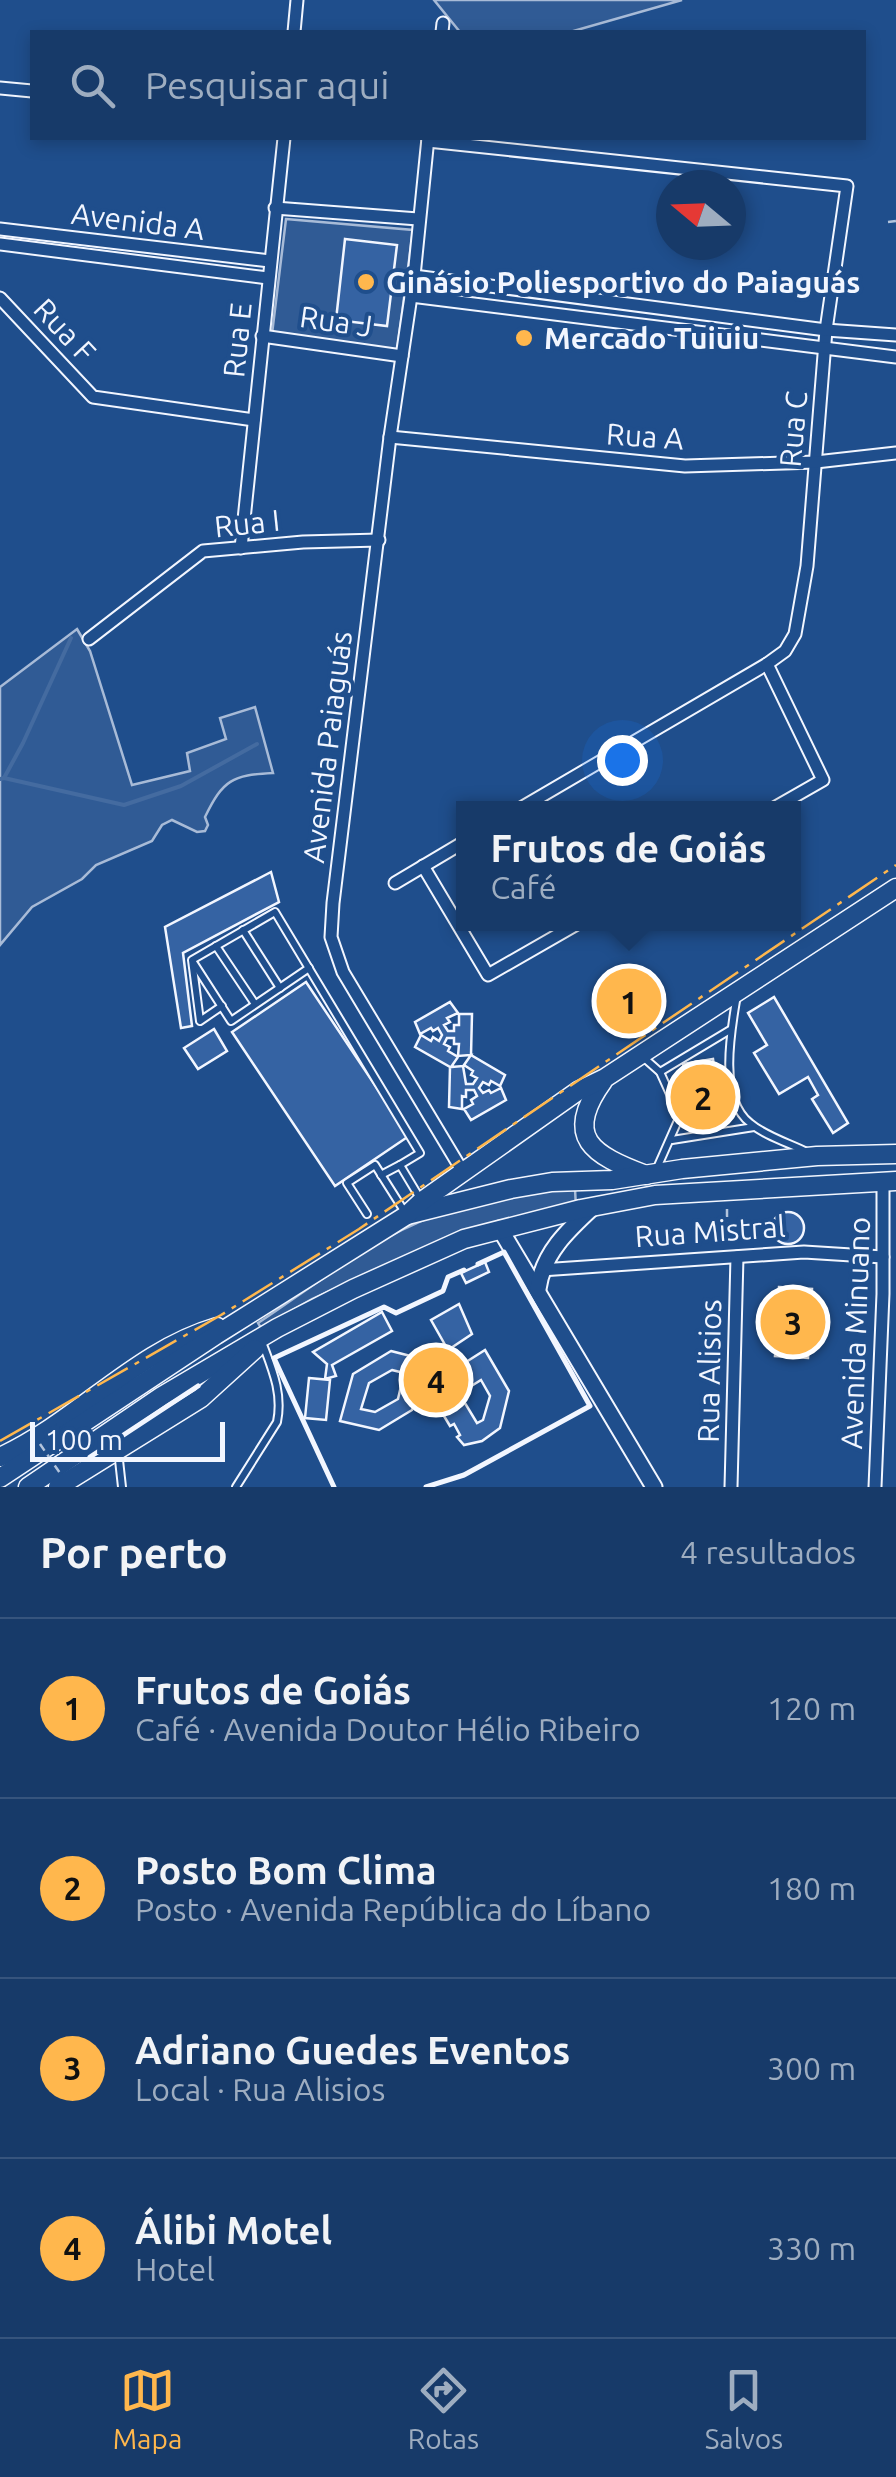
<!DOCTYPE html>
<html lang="pt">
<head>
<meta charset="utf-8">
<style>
	body { margin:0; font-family:Ubuntu,sans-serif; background:#20416f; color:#f1f3f6 }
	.compass { position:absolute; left:656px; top:170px; width:90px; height:90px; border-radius:50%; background:#173a69; box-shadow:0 5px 15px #0003; rotate:289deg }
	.scale { position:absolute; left:30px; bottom:25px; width:195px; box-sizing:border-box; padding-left:10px; border:5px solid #f2f6ff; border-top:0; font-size:28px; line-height:35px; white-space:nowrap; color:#f2f6ff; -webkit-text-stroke:8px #1f4e8c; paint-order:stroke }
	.you { position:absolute; left:622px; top:760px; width:35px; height:35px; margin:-25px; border:8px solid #fff; border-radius:50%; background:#1a73e8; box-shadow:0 0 0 15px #1a73e833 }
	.badge { display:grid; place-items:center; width:65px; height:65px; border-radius:50%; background:#ffb74d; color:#111; font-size:32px; font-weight:700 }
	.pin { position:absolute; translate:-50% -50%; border:5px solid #fff; box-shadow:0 2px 10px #0006 }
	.popup { position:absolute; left:456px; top:801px; width:345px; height:130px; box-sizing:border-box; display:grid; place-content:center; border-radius:0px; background:#173a69; filter:drop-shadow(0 2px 8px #0005); font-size:32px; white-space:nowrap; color:#9eadc0 }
	.popup b { font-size:38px; color:#f1f3f6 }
	.popup::after { content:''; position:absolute; left:50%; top:100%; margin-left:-20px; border:20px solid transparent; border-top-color:#173a69 }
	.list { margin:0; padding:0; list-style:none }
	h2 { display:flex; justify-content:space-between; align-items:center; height:130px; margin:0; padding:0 40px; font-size:42px }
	h2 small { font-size:32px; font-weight:400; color:#9eadc0 }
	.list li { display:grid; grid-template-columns:65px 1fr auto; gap:30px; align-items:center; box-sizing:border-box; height:180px; padding:0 40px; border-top:2px solid #36547d }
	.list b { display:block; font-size:38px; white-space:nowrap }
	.list p { margin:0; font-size:32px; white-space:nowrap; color:#9eadc0 }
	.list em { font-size:32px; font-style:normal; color:#9eadc0 }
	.icon { flex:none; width:55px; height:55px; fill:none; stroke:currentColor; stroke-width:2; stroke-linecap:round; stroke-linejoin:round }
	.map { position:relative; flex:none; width:896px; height:1487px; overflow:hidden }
	.search { position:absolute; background:#173a69; box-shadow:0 5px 15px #0003; left:30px; right:30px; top:30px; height:110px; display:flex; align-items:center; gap:25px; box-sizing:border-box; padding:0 35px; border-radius:0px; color:#9eadc0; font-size:38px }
	.sheet { height:850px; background:#173a69 }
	nav { display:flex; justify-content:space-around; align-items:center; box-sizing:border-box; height:140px; border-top:2px solid #36547d; background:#173a69; font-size:28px; color:#9eadc0 }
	nav a { display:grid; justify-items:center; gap:5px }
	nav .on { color:#ffb74d }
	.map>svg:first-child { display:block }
	.green { fill:#305b95; stroke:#a8bbd7; stroke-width:2.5 }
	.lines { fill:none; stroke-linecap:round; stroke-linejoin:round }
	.stream { stroke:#446ba0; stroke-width:4 }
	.building { fill:#3563a3; stroke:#f2f6ff; stroke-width:2.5; fill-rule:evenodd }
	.service-casing { stroke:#f2f6ff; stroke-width:10 }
	.minor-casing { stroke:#f2f6ff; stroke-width:15 }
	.tertiary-casing { stroke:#f2f6ff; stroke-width:19 }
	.primary-casing { stroke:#f2f6ff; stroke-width:21 }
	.path { stroke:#b3c4dc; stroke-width:2.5; stroke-dasharray:8 5; stroke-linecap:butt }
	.service { stroke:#1f4e8c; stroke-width:6 }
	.minor { stroke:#1f4e8c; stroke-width:11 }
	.tertiary { stroke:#1f4e8c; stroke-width:15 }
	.primary { stroke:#1f4e8c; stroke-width:18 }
	.path-bridge { stroke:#b3c4dc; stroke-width:2.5; stroke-dasharray:8 5; stroke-linecap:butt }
	.wall { stroke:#f2f6ff; stroke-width:5 }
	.power { stroke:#ffb74d; stroke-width:2.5; stroke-dasharray:35 8 5 8; stroke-linecap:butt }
	.poi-dot { fill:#ffb74d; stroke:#1f4e8c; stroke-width:4 }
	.labels { text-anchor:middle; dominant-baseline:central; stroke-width:8; stroke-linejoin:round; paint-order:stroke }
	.street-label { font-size:30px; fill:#f2f6ff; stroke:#1f4e8c }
	.poi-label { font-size:30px; font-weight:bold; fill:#f2f6ff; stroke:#1f4e8c; text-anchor:start }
</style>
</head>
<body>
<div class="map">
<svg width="896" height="1487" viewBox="0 0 896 1487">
	<rect width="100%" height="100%" fill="#1f4e8c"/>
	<g class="green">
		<path d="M434,0H682L570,32H460Z"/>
		<path d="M286,219L413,230L397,351L272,334Z"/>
		<path d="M77,629L90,651L132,785L190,771L187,753L226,739L220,718L255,707L273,773C232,775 223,780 205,817L208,825L205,831L197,832L172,820L162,825L152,841L96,865L82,879L32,907L0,945V687Z"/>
		<path d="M575,1189L576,1207L440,1241L312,1299L261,1328L258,1323C303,1293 354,1254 402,1230C453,1204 517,1192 575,1189Z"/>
	</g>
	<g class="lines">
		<g class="stream">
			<path d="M4,778L23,743L71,638"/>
			<path d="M0,779L4,778L124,805L181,786L257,744"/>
		</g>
	</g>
	<g class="building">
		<path d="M345,239L397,245L387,326L336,320Z"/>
		<path d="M271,872L279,902L183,953L192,1026L181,1028L165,927Z"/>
		<path d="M627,971L656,1016L631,1032L602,986Z"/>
		<path d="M306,982L409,1136L335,1186L232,1032Z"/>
		<path d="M774,997L848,1123L833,1133L812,1099L818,1095L808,1077L779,1094L754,1053L767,1045L748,1013Z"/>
		<path d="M450,1002L458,1013L447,1018L450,1022L444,1025L448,1031H454V1025H459V1014H472L471,1055L505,1075L500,1086L491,1081L489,1085L483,1082L479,1088L483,1093L489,1090L491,1093L501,1088L506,1100L471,1120L464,1109L473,1104L471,1100L477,1096L474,1090H466V1097L462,1096V1109L449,1107L450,1067L415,1047L421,1035L431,1041L433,1037L439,1041L442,1035L438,1028L433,1031L431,1028L420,1034L415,1022ZM447,1038H454V1044H459L458,1056L471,1055L464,1065L473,1071L471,1075L477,1078L473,1084H466L463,1066L451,1067L458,1057L448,1051L450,1047L444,1044Z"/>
		<path d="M214,1029L227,1051L198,1069L184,1048Z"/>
		<path d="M713,1059L723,1130L693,1134L683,1064Z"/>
		<circle cx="788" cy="1228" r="16"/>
		<path d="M485,1262L489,1272L466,1283L461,1273Z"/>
		<path d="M779,1287L812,1289L808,1358L775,1356Z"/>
		<path d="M459,1304L472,1334L448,1350L431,1320Z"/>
		<path d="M382,1312L392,1331L332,1365L336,1376L325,1379L327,1364L313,1352Z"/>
		<path d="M485,1350L509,1391L500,1428L482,1441L464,1445L457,1437L460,1435L454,1424L450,1426L441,1411L455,1369ZM481,1380L490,1396L483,1420L477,1423L465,1403L461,1406L466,1385L468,1388Z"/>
		<path d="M391,1351L426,1360L412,1410L379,1430L340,1421L353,1374ZM392,1370L404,1373L398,1399L375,1412L361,1409L369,1383Z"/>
		<path d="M309,1378L330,1380L326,1420L305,1418Z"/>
	</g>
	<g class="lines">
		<defs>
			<g id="service">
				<path d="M243,930L280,988"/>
				<path d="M216,946L255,1004"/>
				<path d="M193,962L231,1021L309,968"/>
				<path d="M737,995C731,1030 718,1098 750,1123C765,1136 789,1143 807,1152"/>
				<path d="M222,1006L200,1021L192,960L275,912L420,1153L400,1165L421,1200"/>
				<path d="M643,1057L660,1072L680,1116L657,1168"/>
				<path d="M660,1072L730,1030"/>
				<path d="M672,1140L754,1127"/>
				<path d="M381,1175L400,1165"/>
				<path d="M367,1214L347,1183L375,1165L406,1214"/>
				<path d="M118,1451L122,1487"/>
				<path d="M236,1487L277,1422C283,1393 272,1369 262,1342"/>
			</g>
			<g id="minor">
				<path d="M294,32L297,0"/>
				<path d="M442,32L443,23"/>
				<path d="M0,88L32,91"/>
				<path d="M428,138L414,276L390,437L333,903L331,937L343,972L463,1172"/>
				<path d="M428,141L847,186L826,330L807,566L795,634L785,651L767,664L521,808"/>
				<path d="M275,208L418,219"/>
				<path d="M0,229L270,261"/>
				<path d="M0,244L268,278"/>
				<path d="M414,276L826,330L896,335"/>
				<path d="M411,296L896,357"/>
				<path d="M0,298L93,397L254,420"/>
				<path d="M262,336L402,356"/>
				<path d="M390,437L685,466L816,462L896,453"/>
				<path d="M241,548L284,138"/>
				<path d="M89,639L203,551L303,542L379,540"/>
				<path d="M767,664L823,780L774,808"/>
				<path d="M423,866L488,975L577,924"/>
				<path d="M395,883L464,842"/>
				<path d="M541,1270L804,1252L883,1257"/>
				<path d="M731,1487L737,1257"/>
				<path d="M875,1487L883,1294V1180"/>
			</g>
			<g id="tertiary">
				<path d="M500,1229L654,1487"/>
				<path d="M538,1289C543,1253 568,1230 593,1207"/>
			</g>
			<g id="primary">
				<path d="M603,1081C562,1138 593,1155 646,1175"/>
				<path d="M407,1215L511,1189L552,1182L612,1180L682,1169L817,1156L896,1154"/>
				<path d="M0,1457C77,1422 135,1351 217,1327"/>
				<path d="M0,1478L216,1335L407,1215L422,1201L578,1091L605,1078L896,888"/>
				<path d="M28,1487L162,1396L277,1328L353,1289L464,1239L581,1209L655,1195L896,1181"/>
				<path d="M58,1487L201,1398L255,1349"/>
			</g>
		</defs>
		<use href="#service" class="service-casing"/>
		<use href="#minor" class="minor-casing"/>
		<use href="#tertiary" class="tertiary-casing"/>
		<use href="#primary" class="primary-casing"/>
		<g class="path">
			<path d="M888,222L896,221"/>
			<path d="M727,1209V1246"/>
		</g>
		<use href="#service" class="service"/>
		<use href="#minor" class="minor"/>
		<use href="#tertiary" class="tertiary"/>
		<use href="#primary" class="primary"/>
		<path class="path-bridge" d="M40,1444L62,1476"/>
		<g class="wall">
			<path d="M90,1457L198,1386"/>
			<path d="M334,1487L274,1358L384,1307L396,1313L443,1291L448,1277L464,1270"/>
			<path d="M426,1487L464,1475L590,1406L504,1252L478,1264"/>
		</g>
		<path class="power" d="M0,1441L221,1315L359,1229L896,865"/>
	</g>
	<g class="poi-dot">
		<circle cx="366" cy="282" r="10"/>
		<circle cx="524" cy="338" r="10"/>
	</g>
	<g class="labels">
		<g class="street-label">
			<text transform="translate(138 221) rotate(7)">Avenida A</text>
			<text transform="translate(336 321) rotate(8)">Rua J</text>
			<text transform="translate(65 330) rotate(47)">Rua F</text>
			<text transform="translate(237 340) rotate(-84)">Rua E</text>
			<text transform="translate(793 429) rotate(-85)">Rua C</text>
			<text transform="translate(645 436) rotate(4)">Rua A</text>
			<text transform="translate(247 523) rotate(-6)">Rua I</text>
			<text transform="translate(327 747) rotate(-83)">Avenida Paiaguás</text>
			<text transform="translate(710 1231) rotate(-4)">Rua Mistral</text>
			<text transform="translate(855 1333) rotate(-88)">Avenida Minuano</text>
			<text transform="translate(709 1371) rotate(-89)">Rua Alisios</text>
		</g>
		<g class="poi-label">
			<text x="386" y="282">Ginásio Poliesportivo do Paiaguás</text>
			<text x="544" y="338">Mercado Tuiuiu</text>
		</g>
	</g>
</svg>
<svg class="compass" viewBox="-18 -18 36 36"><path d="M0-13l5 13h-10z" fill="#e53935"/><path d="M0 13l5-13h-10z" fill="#9eadc0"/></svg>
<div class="scale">100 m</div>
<div class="you"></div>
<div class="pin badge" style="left:629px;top:1001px">1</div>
<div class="popup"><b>Frutos de Goiás</b>Café</div>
<div class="pin badge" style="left:703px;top:1097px">2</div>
<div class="pin badge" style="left:793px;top:1322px">3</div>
<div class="pin badge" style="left:436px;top:1380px">4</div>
<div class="search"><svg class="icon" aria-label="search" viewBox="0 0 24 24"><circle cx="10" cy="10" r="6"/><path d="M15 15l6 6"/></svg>Pesquisar aqui</div>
</div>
<section class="sheet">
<h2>Por perto<small>4 resultados</small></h2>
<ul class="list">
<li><span class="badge">1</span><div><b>Frutos de Goiás</b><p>Café · Avenida Doutor Hélio Ribeiro</p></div><em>120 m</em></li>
<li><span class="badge">2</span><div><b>Posto Bom Clima</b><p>Posto · Avenida República do Líbano</p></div><em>180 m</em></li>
<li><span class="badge">3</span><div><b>Adriano Guedes Eventos</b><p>Local · Rua Alisios</p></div><em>300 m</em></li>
<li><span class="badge">4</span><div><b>Álibi Motel</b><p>Hotel</p></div><em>330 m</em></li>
</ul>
</section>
<nav>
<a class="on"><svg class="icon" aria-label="map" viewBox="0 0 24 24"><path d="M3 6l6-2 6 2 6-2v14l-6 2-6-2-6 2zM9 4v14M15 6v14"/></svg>Mapa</a>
<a><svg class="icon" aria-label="directions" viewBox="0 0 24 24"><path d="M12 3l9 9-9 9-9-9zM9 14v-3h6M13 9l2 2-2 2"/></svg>Rotas</a>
<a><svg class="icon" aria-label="saved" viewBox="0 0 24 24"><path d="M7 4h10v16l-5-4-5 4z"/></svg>Salvos</a>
</nav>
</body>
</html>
